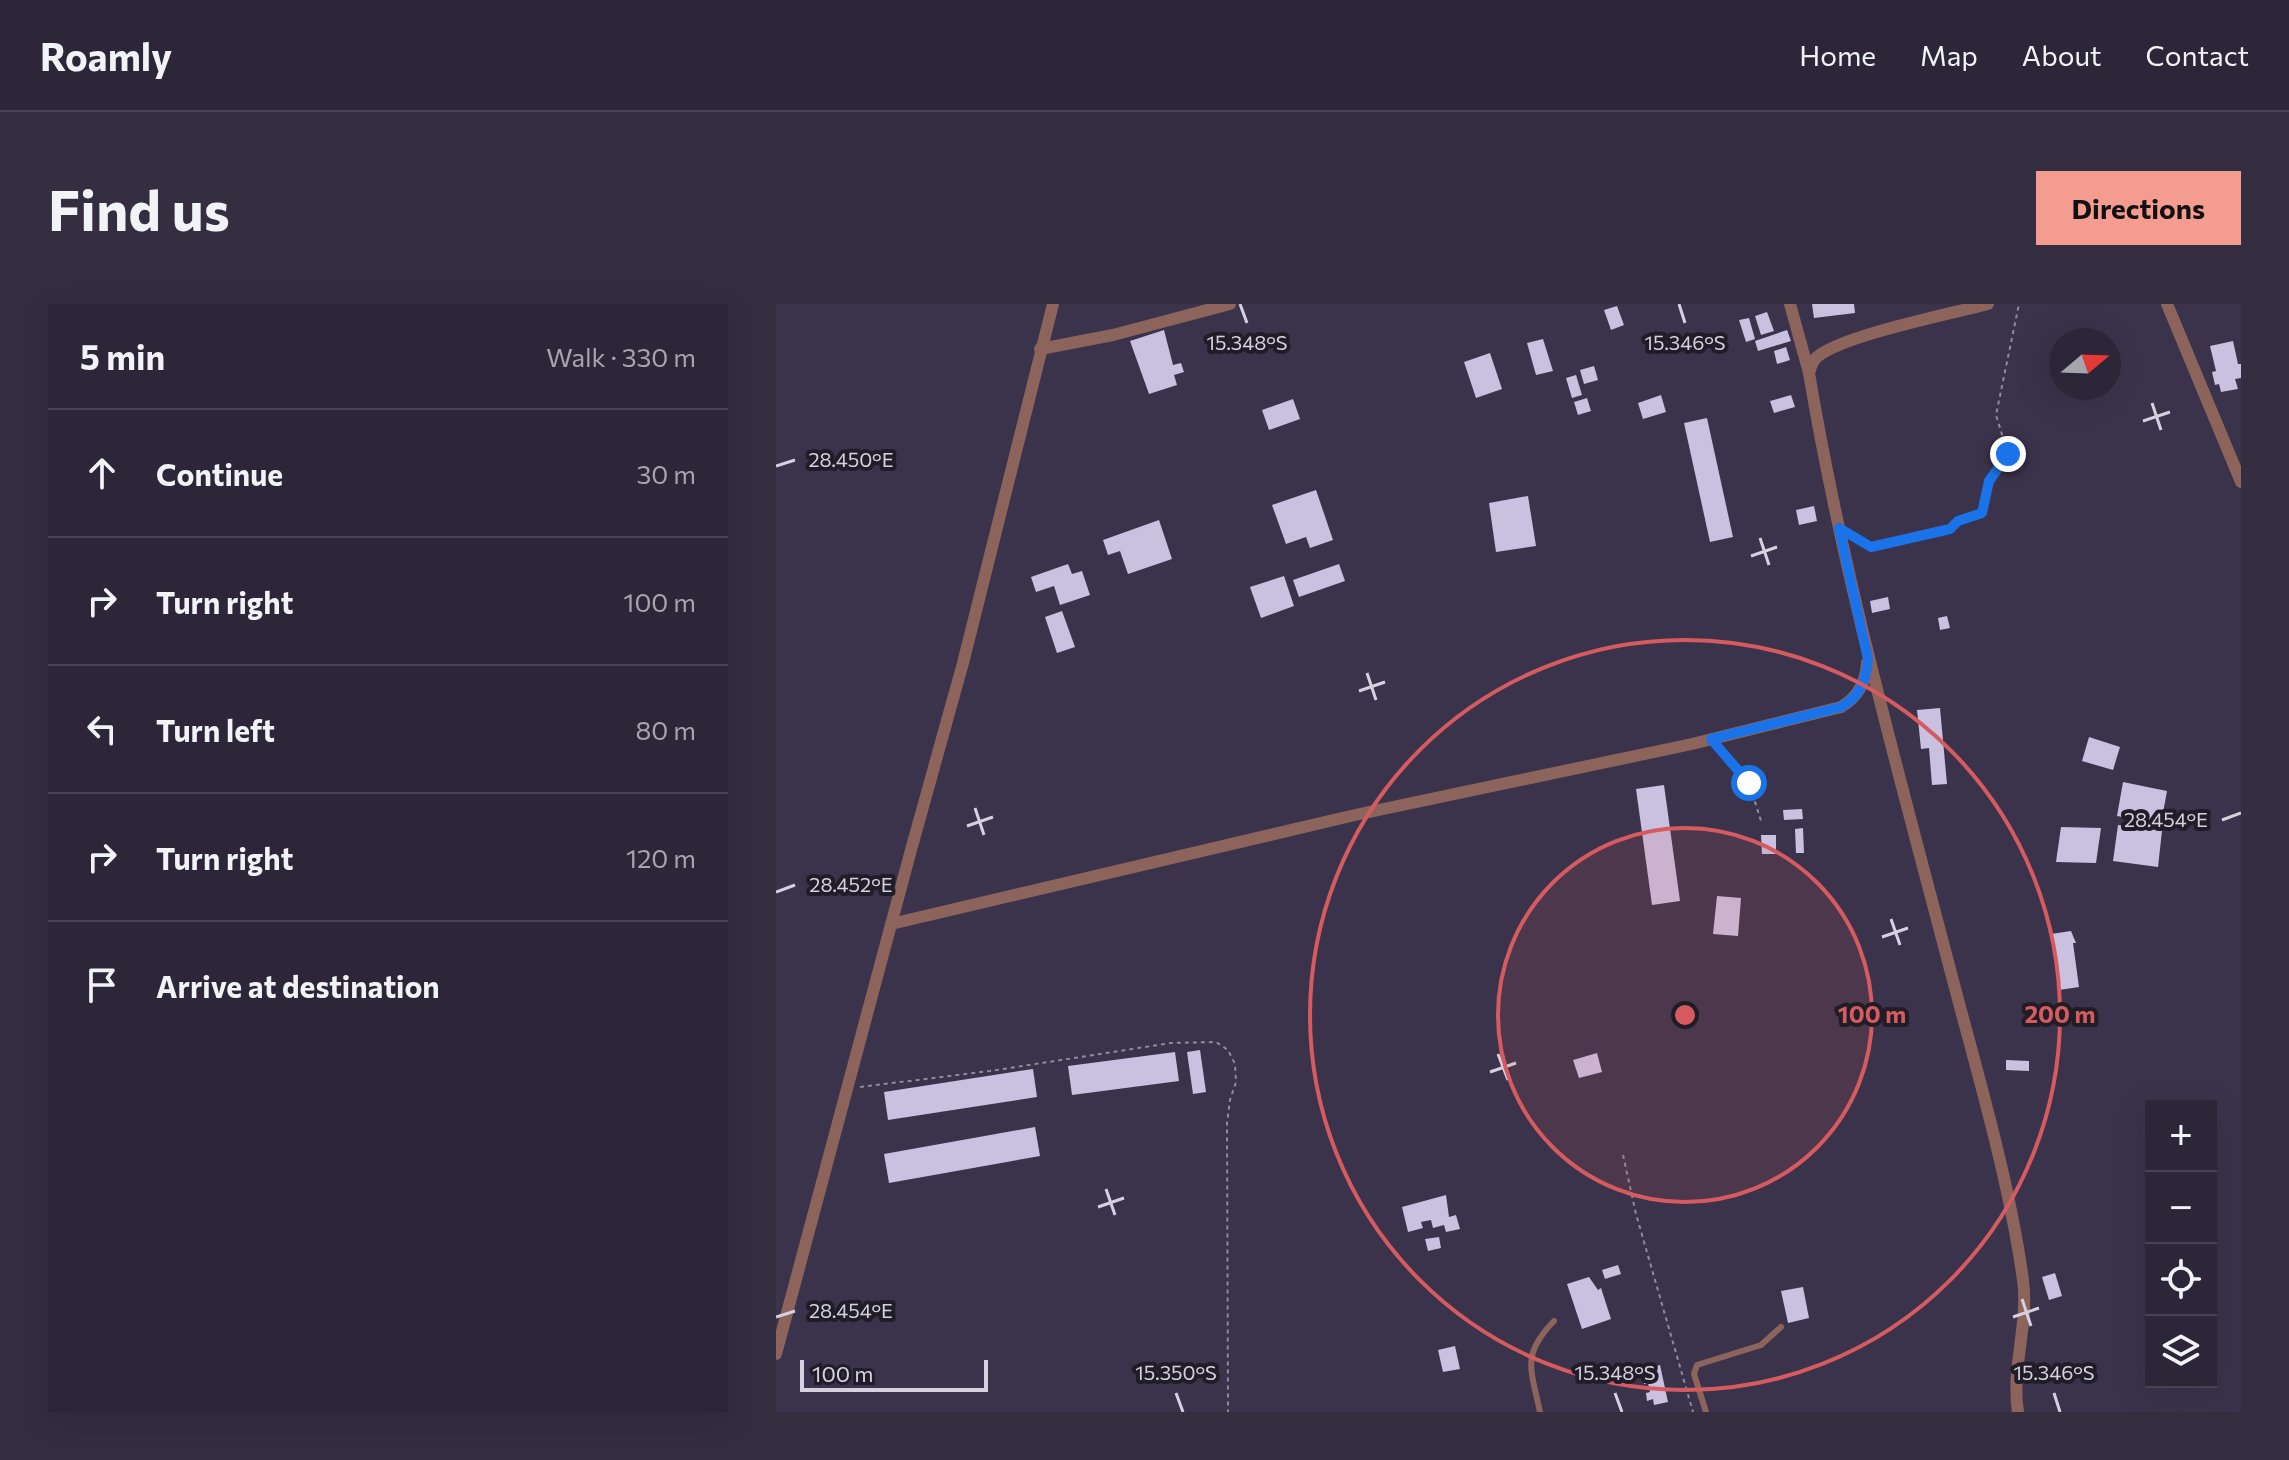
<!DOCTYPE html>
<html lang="en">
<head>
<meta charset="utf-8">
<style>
	body { margin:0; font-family:Commissioner,sans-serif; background:#342e40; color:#f1f3f6 }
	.controls { position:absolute; right:24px; bottom:24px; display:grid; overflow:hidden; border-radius:0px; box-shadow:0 8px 32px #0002 }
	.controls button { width:72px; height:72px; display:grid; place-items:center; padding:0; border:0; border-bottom:2px solid #484353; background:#2c2638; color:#f1f3f6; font:40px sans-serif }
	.compass { position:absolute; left:1273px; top:24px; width:72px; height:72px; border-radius:50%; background:#2c2638; box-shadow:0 8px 32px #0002; rotate:71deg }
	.scale { position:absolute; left:24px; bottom:20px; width:188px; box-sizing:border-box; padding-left:8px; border:4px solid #d6d1e1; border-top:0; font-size:22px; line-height:28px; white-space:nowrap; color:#d6d1e1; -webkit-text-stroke:6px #211d28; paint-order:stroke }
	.stop { position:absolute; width:24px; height:24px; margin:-18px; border:6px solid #1a73e8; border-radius:50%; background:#fff }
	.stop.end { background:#1a73e8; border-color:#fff; box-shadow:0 2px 8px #0008 }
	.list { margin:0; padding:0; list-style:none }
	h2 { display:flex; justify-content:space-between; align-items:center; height:104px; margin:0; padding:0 32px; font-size:34px }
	h2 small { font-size:26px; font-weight:400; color:#a6a5ae }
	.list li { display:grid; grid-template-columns:52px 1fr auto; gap:24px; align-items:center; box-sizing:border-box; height:128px; padding:0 32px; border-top:2px solid #484353 }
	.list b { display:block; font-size:30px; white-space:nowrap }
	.list em { font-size:26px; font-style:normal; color:#a6a5ae }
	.icon { flex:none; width:44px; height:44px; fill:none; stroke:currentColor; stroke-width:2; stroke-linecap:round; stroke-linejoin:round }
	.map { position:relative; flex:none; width:1465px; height:1108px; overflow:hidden; border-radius:0px }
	header { display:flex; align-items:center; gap:48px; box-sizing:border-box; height:112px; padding:0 40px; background:#2c2638; border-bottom:2px solid #484353 }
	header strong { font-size:38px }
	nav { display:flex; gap:44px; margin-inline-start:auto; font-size:28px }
	.intro { display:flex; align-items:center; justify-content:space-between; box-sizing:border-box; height:192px; padding:0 48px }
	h1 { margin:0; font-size:56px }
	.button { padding:20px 36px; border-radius:0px; background:#f59c90; color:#111; font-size:28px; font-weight:700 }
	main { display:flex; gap:48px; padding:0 48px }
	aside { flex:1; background:#2c2638; border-radius:0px; box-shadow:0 8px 32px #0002 }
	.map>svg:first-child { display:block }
	.building { fill:#cac0df }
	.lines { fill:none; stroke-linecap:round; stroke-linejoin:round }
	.path { stroke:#908a9d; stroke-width:2; stroke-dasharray:4 4; stroke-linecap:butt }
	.service { stroke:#8c645c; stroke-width:6 }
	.minor { stroke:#8c645c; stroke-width:12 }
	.route { stroke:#1a73e8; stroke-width:10 }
	.ticks { fill:none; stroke:#d6d1e1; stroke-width:3 }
	.ring { fill:none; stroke:#d65b60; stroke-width:4 }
	.ticks-label { font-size:20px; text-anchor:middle; fill:#d6d1e1; stroke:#211d28; stroke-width:8; stroke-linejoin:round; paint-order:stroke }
	.centre { fill:#d65b60; stroke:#211d28; stroke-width:4 }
	.ring-label { font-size:24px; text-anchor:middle; font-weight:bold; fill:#d65b60; stroke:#211d28; stroke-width:8; stroke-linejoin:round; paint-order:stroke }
</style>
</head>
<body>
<header>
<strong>Roamly</strong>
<nav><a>Home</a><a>Map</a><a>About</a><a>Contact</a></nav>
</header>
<div class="intro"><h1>Find us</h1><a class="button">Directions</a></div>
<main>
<aside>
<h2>5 min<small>Walk · 330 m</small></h2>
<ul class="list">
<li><svg class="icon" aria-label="ahead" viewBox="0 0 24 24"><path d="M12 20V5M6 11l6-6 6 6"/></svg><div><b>Continue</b></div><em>30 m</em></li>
<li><svg class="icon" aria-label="right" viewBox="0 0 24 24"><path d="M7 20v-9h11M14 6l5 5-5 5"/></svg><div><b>Turn right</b></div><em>100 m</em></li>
<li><svg class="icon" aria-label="left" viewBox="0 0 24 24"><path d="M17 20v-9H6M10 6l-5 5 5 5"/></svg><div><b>Turn left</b></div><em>80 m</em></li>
<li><svg class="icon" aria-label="right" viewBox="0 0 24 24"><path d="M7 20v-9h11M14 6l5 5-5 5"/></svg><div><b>Turn right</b></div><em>120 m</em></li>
<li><svg class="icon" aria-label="arrive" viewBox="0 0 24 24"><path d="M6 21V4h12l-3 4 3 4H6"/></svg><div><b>Arrive at destination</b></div></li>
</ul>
</aside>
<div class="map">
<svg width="1465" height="1108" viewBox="0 0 1465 1108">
	<rect width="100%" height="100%" fill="#3b334b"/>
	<g class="building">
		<path d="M1036,0H1078L1079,9L1038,14Z"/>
		<path d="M841,2L848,21L835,26L828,6Z"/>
		<path d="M991,8L998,27L985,31L979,12Z"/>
		<path d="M973,14L979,35L970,38L963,16Z"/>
		<path d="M388,26L397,61L405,59L408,68L398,71L401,81L373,90L354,37Z"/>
		<path d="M1011,26L1015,37L982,47L979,37Z"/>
		<path d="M767,35L777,67L760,71L751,39Z"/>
		<path d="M1457,37L1462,60H1465V74L1459,75L1462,85L1445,88L1443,80L1439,81L1436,68L1440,67L1434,42Z"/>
		<path d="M1010,43L1014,56L1001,60L998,47Z"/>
		<path d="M714,49L726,85L700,94L688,58Z"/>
		<path d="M818,62L822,76L808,80L804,66Z"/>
		<path d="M800,71L806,91L796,94L790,74Z"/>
		<path d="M885,91L890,108L867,115L862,99Z"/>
		<path d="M1015,91L1019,103L998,109L994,97Z"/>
		<path d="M811,94L815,107L802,111L798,98Z"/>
		<path d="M517,95L524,115L493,126L486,106Z"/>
		<path d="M931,114L957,233L934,238L908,119Z"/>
		<path d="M540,186L557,236L534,244L530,233L510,240L496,201Z"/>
		<path d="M752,192L760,242L720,248L713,199Z"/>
		<path d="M1038,202L1041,217L1023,221L1020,206Z"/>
		<path d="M383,216L396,255L352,270L344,247L332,251L327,236Z"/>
		<path d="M292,260L296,270L306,267L314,291L284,301L278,282L260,288L255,273Z"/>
		<path d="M563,260L569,277L523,293L517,276Z"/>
		<path d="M508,272L518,302L485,314L474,283Z"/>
		<path d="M1112,293L1114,305L1096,309L1094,297Z"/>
		<path d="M286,307L299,343L281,349L269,313Z"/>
		<path d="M1171,312L1174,324L1164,326L1162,314Z"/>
		<path d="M1164,404L1171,480L1156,481L1153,444L1145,445L1141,406Z"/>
		<path d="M1313,433L1344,443L1337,466L1306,457Z"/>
		<path d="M1347,478L1391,487L1385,520L1341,512Z"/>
		<path d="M888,481L904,597L876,601L860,485Z"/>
		<path d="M1026,505L1027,515L1008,516L1007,506Z"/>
		<path d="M1342,521L1386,527L1382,563L1337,557Z"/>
		<path d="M1285,523L1325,524L1320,559L1280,558Z"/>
		<path d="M1027,524L1028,549H1020L1019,525Z"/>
		<path d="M985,531H1000V550H986Z"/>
		<path d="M941,592L965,594L962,632L937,630Z"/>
		<path d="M1295,627L1300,639H1297L1303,683L1283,686L1275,630Z"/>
		<path d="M424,746L430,788L417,790L411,748Z"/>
		<path d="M399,748L403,777L296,791L292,762Z"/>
		<path d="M821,749L826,768L803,774L797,756Z"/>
		<path d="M1230,756L1253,757V767L1230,766Z"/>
		<path d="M257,765L261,793L112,816L108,788Z"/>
		<path d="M259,823L264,852L113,879L108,850Z"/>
		<path d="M670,891L673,913L680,911L684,925L670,928L668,921L657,924L655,916L645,918L647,924L632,928L626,903Z"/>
		<path d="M663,933L665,944L652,947L649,935Z"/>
		<path d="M842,961L845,970L829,975L826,966Z"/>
		<path d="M1279,969L1286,992L1273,996L1266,973Z"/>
		<path d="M813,973L822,986L825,984L835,1015L806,1025L791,980Z"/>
		<path d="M1027,983L1033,1014L1012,1019L1005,987Z"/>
		<path d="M679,1042L684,1065L667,1068L662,1046Z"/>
		<path d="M884,1061L892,1098L878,1101L877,1095L871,1097L870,1089L874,1088L872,1079L868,1080L866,1072L871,1071L869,1065Z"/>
	</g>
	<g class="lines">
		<g class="path">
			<path d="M1077,232L1095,243L1174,225L1182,217L1206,209L1213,177L1232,150L1220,111L1243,0"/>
			<path d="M944,445L973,479L986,520"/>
			<path d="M84,783L214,767L395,739L440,738L452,746L459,760L460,778L454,796L451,819L452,1108"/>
			<path d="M847,851L860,910L917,1108"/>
		</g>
		<g class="service">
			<path d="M764,1108C755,1065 745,1051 778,1017"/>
			<path d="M930,1108L918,1070L921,1061L985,1041L1005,1023"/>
		</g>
		<g class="minor">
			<path d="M1014,0L1033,69"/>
			<path d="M1212,0C1174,10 1068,31 1041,53C1036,57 1035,63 1033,69C1067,272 1123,470 1175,669C1201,768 1233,875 1247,976C1253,1020 1235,1064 1242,1108"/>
			<path d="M1391,0L1465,178"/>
			<path d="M264,45L337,31L454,0"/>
			<path d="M115,620L579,511L916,440L1065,403C1082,393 1090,379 1091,359"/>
			<path d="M0,1050L135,546L187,359L277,0"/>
		</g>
	</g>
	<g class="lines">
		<path class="route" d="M973,479L935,435L1065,403C1084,392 1090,377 1092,355L1063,224L1095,243L1174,225L1182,217L1206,209L1213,177L1232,150"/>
	</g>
	<path class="ticks" d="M464,0L471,19M903,0L909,19M1376,99L1385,126M1367,117L1394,108M0,162L19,156M984,234L993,261M975,252L1001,243M591,369L600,396M583,387L609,378M199,504L208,531M1446,516L1465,509M191,522L217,513M0,588L19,581M1115,615L1124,641M1106,633L1132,624M722,750L732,776M714,768L740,759M330,885L339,911M322,903L348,894M1246,995L1255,1022M0,1013L19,1007M1237,1013L1263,1004M400,1089L407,1108M839,1089L846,1108M1278,1089L1284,1108"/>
	<circle cx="909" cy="711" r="187" fill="#d65b60" fill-opacity=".12"/>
	<g class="ring">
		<circle cx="909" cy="711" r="187"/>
		<circle cx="909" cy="711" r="375"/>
	</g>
	<g class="ticks-label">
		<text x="471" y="46">15.348°S</text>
		<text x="909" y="46">15.346°S</text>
		<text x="75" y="163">28.450°E</text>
		<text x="1390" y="523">28.454°E</text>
		<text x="75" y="588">28.452°E</text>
		<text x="75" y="1014">28.454°E</text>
		<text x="400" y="1076">15.350°S</text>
		<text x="839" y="1076">15.348°S</text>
		<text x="1278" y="1076">15.346°S</text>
	</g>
	<circle cx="909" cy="711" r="12" class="centre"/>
	<g class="ring-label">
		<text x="1096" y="719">100 m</text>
		<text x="1284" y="719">200 m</text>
	</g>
</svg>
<div class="controls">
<button>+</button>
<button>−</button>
<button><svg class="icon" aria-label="locate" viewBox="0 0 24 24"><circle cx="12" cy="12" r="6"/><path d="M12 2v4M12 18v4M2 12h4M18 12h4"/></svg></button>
<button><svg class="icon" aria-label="layers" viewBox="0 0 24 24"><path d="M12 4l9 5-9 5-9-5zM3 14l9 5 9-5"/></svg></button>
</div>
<svg class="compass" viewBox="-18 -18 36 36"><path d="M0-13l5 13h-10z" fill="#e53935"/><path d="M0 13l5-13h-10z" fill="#a6a5ae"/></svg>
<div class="scale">100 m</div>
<div class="stop" style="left:973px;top:479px"></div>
<div class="stop end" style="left:1232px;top:150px"></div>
</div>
</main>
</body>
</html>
